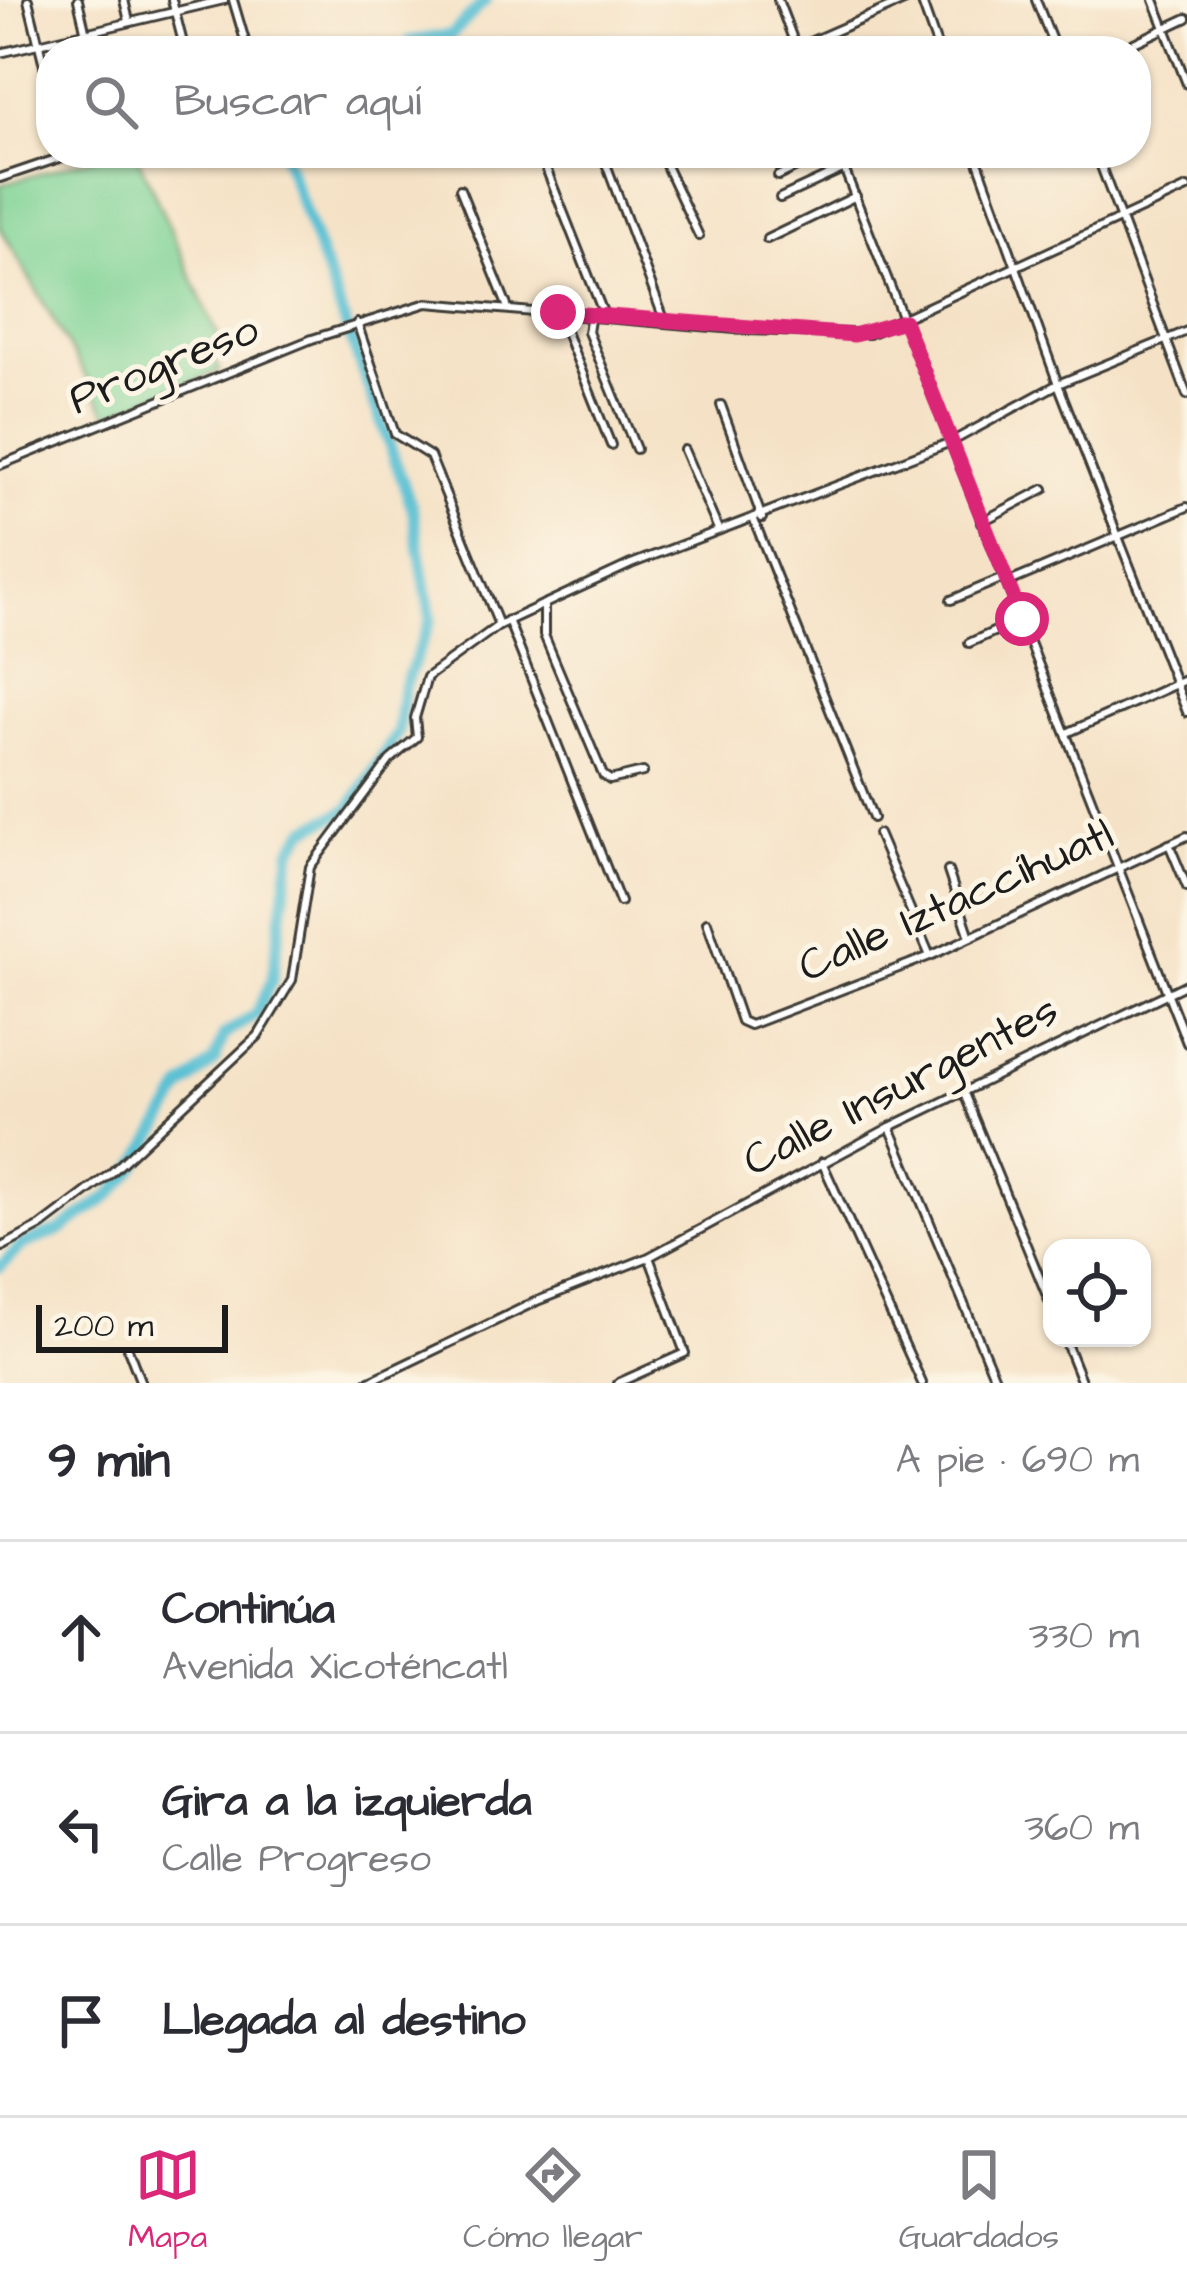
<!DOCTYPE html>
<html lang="es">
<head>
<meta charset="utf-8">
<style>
	body { margin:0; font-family:"Architects Daughter",sans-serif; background:#f2f2f3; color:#2b2b33 }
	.controls { position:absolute; right:36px; bottom:36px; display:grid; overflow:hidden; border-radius:24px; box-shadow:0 3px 9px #0004 }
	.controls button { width:108px; height:108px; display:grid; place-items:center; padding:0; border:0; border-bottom:3px solid #e1e1e2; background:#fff; color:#2b2b33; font:60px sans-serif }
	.scale { position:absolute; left:36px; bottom:30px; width:192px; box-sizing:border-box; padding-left:12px; border:6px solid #1c1c1c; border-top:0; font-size:33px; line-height:42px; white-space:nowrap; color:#1c1c1c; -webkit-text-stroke:9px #fcf5e5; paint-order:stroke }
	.stop { position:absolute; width:36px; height:36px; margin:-27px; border:9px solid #db2777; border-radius:50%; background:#fff }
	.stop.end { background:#db2777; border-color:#fff; box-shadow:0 3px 12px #0008 }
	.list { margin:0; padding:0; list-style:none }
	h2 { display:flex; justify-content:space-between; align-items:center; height:156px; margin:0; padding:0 48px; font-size:51px }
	h2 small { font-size:39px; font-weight:400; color:#7c7c81 }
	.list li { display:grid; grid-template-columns:78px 1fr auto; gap:36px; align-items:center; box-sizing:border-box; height:192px; padding:0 48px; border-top:3px solid #e1e1e2 }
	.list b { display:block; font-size:45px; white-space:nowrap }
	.list p { margin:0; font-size:39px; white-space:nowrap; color:#7c7c81 }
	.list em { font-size:39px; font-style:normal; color:#7c7c81 }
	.icon { flex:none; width:66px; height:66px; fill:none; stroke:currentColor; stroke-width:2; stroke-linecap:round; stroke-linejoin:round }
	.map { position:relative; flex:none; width:1187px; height:1383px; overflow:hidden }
	.search { position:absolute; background:#fff; box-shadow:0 3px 9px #0004; left:36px; right:36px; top:36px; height:132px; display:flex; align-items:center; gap:30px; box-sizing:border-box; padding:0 42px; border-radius:48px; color:#7c7c81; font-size:45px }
	.sheet { height:732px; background:#fff }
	nav { display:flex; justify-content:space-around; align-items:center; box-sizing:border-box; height:168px; border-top:3px solid #e1e1e2; background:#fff; font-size:33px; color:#7c7c81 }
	nav a { display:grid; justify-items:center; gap:6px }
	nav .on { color:#db2777 }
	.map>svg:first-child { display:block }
	.green { fill:#7fd396; stroke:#4e7859; stroke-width:3 }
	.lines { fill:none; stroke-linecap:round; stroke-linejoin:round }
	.river { stroke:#56bfd3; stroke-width:12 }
	.street-casing { stroke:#3d3a36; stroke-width:12 }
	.street { stroke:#fff; stroke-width:6 }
	.route { stroke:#db2777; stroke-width:15 }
	.labels { text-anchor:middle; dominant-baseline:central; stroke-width:10; stroke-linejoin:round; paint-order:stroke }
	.street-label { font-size:45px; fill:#1c1c1c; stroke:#fcf5e5 }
</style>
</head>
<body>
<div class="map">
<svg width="1187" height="1383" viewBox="0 0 1187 1383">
	<rect width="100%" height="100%" fill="#fcf5e5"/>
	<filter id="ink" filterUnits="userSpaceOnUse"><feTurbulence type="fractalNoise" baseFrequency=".00833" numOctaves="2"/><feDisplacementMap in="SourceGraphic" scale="24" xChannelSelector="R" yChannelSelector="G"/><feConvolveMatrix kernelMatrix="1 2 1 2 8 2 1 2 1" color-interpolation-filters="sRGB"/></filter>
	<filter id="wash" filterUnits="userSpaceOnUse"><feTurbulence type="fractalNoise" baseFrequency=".004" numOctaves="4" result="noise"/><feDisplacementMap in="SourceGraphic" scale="48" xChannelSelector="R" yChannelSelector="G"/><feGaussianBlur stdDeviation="2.7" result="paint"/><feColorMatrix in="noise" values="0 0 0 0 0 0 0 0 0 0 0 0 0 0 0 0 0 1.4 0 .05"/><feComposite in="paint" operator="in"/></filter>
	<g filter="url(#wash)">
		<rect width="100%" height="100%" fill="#f5e2c6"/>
		<path class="green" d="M109,153H136L225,351L214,358L220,371L108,415L0,227V185Z"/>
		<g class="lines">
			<g class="river">
				<path d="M410,41L451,35L486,0"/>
				<path d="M0,1267L23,1244L59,1231L110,1196L137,1165L182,1089L214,1061L224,1035L256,1014L272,980L291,851L305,830L349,809L398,732L403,689L431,619L412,507L283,153"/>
			</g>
		</g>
	</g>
	<g filter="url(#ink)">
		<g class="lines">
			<defs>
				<g id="street">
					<path d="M28,0L51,94"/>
					<path d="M78,0L90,51"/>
					<path d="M124,0L129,21"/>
					<path d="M172,0L185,51"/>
					<path d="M233,0L248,51"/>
					<path d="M778,0L796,47"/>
					<path d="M921,0L939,51"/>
					<path d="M1036,0L1056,51"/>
					<path d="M1154,0L1187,84"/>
					<path d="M378,51H419"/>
					<path d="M789,51L906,0"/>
					<path d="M1117,51L1187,18"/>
					<path d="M0,53L224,0"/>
					<path d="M540,153L604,315"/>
					<path d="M602,153L665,322"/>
					<path d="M660,153L699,236"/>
					<path d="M838,153L1187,1043"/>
					<path d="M975,153L1058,384L1187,712"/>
					<path d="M1096,153L1187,395"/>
					<path d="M771,154L773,153"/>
					<path d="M778,176L825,153"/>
					<path d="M0,178L74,153"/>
					<path d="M460,189L508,308"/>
					<path d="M780,198L877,153"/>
					<path d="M767,239L856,196"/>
					<path d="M558,312L611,445"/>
					<path d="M591,314L588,332L636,449"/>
					<path d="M357,323L395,434L430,456L499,625"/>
					<path d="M721,405L762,518"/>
					<path d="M684,450L718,529"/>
					<path d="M0,465L312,339L427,303L747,330L869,334L1187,188"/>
					<path d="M754,520L873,818"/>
					<path d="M981,522L1044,489"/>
					<path d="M1007,583L1187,507"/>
					<path d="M951,600L1003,578"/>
					<path d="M544,604V635L603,775L610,780L643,772"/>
					<path d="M508,620L620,902"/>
					<path d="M969,643L1022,619"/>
					<path d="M1069,732L1187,679"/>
					<path d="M878,834L930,956"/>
					<path d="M1169,844L1187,887"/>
					<path d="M948,871L970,937"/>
					<path d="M707,922L741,1021L750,1025L930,956L1187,836"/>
					<path d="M963,1091L1052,1308"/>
					<path d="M890,1127L997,1383"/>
					<path d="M822,1162L922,1383"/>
					<path d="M0,1248L41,1226L110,1174L258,1036L292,980L310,867L390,760L417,737L415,718L427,677L499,625L631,564L951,442L1058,384L1187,331"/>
					<path d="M1064,1338L1082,1383"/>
					<path d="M128,1349L141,1383"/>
					<path d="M366,1383L537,1301L649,1257L890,1127L1187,984"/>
					<path d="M618,1383L685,1353L649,1257"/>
				</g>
			</defs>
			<use href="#street" class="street-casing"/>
			<use href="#street" class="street"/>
		</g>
	</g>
	<g class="lines" filter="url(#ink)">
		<path class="route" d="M558,312L854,335L904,321L1022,619"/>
	</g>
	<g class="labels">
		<g class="street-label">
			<text transform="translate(164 365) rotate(-22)">Progreso</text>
			<text transform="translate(956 901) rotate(-24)">Calle Iztaccíhuatl</text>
			<text transform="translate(901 1086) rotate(-27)">Calle Insurgentes</text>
		</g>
	</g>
</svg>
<div class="controls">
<button><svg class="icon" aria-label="locate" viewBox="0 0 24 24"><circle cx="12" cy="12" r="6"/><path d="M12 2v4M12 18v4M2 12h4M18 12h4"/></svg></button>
</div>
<div class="scale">200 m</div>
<div class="stop" style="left:1022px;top:619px"></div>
<div class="stop end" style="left:558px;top:312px"></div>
<div class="search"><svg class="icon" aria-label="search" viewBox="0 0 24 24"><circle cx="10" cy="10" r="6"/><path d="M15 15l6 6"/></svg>Buscar aquí</div>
</div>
<section class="sheet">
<h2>9 min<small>A pie · 690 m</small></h2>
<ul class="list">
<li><svg class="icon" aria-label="ahead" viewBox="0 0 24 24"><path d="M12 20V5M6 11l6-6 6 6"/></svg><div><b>Continúa</b><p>Avenida Xicoténcatl</p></div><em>330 m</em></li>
<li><svg class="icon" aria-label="left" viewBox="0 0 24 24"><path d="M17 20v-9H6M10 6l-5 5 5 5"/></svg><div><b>Gira a la izquierda</b><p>Calle Progreso</p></div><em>360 m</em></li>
<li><svg class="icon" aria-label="arrive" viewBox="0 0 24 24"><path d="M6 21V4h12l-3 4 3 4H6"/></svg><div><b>Llegada al destino</b></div></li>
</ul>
</section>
<nav>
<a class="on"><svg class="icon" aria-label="map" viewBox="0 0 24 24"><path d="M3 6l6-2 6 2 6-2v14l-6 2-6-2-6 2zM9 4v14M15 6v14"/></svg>Mapa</a>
<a><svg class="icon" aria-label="directions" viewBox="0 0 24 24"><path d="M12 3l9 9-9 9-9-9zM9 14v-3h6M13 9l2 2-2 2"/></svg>Cómo llegar</a>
<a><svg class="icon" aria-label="saved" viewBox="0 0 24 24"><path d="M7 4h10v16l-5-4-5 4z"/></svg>Guardados</a>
</nav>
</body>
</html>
